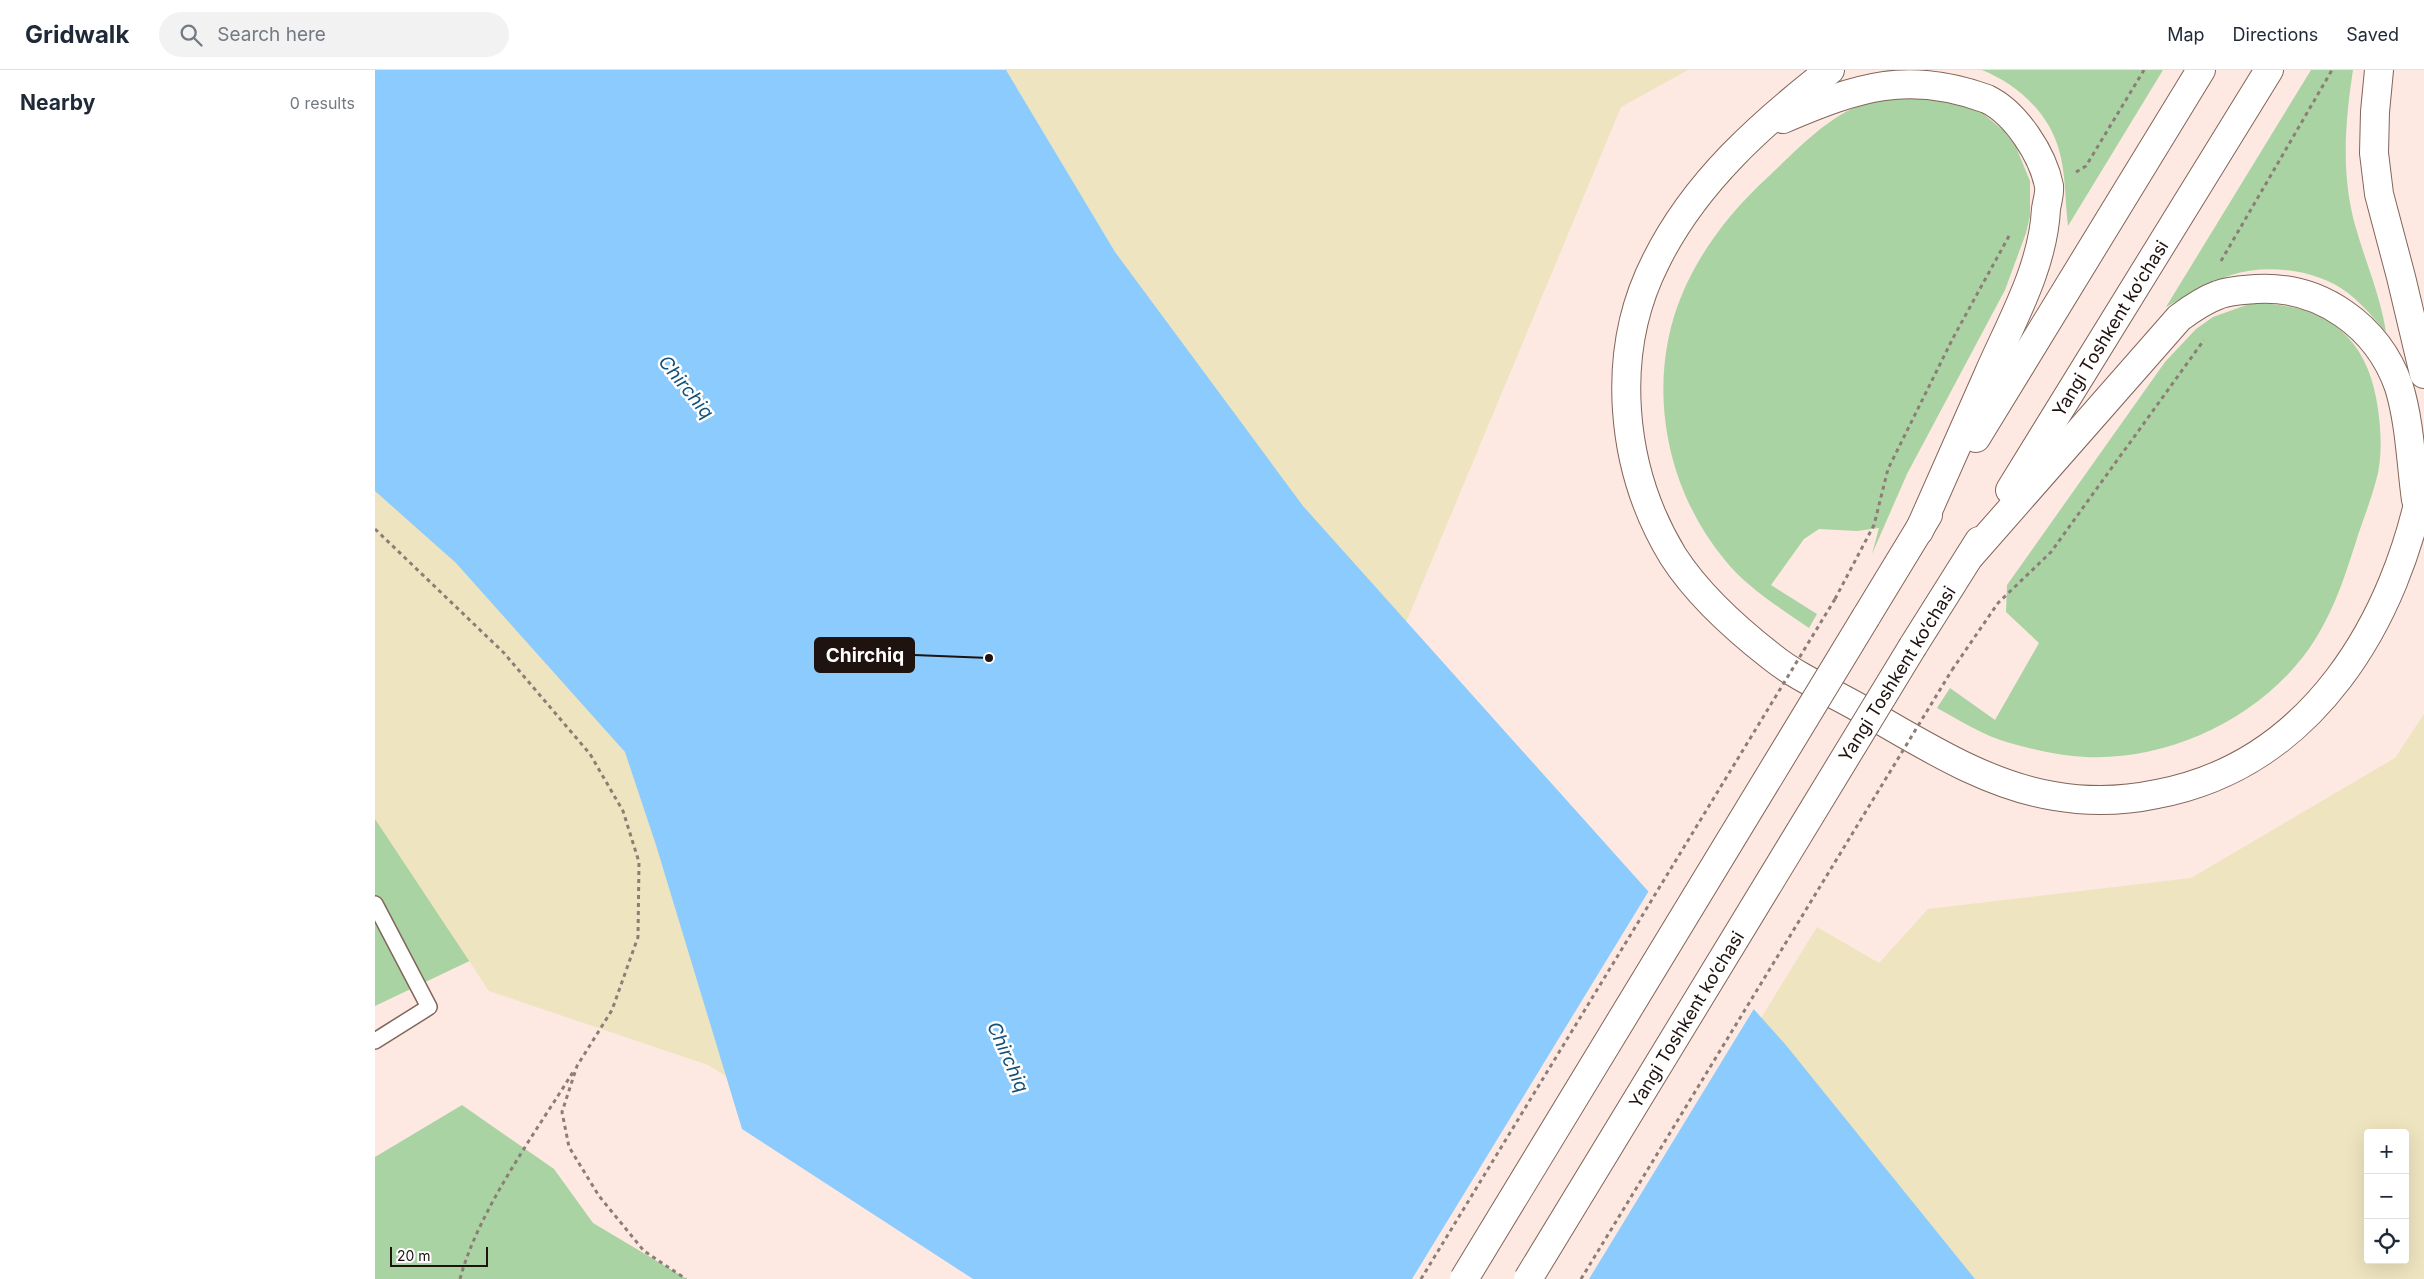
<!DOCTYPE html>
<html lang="en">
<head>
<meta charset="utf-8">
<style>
	body { margin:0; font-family:Inter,sans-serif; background:#f2f2f3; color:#1f2937 }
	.controls { position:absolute; right:15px; bottom:15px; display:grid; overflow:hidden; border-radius:5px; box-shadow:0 5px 20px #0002 }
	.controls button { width:45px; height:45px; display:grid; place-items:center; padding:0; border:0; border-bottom:1px solid #e0e1e3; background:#fff; color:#1f2937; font:25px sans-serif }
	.scale { position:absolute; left:15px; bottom:12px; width:98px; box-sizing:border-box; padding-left:5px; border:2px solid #1f130f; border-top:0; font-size:14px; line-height:18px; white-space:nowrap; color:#1f130f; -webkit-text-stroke:4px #fff; paint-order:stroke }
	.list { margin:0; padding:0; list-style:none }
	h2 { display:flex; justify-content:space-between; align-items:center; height:65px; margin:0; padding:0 20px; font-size:21px }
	h2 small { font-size:16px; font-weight:400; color:#747a83 }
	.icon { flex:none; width:28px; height:28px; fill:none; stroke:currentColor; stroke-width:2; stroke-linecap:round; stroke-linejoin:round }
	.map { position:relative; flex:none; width:2049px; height:1209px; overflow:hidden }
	header { display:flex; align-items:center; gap:30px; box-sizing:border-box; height:70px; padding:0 25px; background:#fff; border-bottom:1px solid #e0e1e3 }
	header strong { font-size:24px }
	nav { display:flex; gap:28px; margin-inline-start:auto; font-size:18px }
	.search { width:350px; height:45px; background:#f2f2f3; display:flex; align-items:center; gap:12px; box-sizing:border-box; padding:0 18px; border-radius:28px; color:#747a83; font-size:19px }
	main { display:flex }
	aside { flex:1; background:#fff }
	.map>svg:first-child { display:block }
	.green { fill:#a9d3a2 }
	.sand { fill:#eee4bf; fill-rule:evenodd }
	.water { fill:#8bcbfd }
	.pier { fill:#fde9e1 }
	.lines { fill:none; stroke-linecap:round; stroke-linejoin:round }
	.service-casing { stroke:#82655a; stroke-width:18 }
	.trunk-casing { stroke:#82655a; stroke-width:30 }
	.path { stroke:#8d7d77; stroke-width:3; stroke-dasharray:4 4; stroke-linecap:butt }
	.service { stroke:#fff; stroke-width:15 }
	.trunk { stroke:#fff; stroke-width:28 }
	.trunk-bridge-casing { stroke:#82655a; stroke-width:30; stroke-linecap:butt }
	.path-bridge { stroke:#8d7d77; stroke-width:3; stroke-dasharray:4 4; stroke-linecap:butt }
	.trunk-bridge { stroke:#fff; stroke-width:28 }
	.labels { text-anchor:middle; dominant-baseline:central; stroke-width:5; stroke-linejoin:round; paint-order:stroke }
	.street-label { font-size:18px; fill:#1f130f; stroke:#fff }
	.water-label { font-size:19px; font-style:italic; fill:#135179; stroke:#fff }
	.leader { fill:none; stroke:#1f130f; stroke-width:2 }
	.callout-dot { fill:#1f130f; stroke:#fff; stroke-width:2 }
	.callout { fill:#1f130f; stroke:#1f130f; stroke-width:2 }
	.callout-label { font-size:19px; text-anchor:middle; font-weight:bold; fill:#fff }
</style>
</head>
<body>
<header>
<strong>Gridwalk</strong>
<div class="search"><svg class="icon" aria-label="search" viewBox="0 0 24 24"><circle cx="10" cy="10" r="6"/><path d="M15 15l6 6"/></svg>Search here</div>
<nav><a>Map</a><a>Directions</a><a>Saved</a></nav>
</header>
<main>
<aside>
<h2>Nearby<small>0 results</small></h2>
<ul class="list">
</ul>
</aside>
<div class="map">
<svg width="2049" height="1209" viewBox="0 0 2049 1209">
	<rect width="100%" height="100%" fill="#fde9e1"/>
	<g class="green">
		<path d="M1607,0H1788L1693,156C1690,131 1691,104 1684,80C1674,43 1642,14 1607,0Z"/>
		<path d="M1936,0H1978C1970,52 1966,104 1980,155C1990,191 2005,224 2011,262C1999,248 1988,235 1973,223C1943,200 1893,193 1856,205C1834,213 1812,226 1791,237Z"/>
		<path d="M1540,24L1600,37L1629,61L1641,77L1655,111V146L1651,163L1630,220L1532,404L1497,484L1504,458L1482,461L1444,459L1429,469L1396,515L1442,544L1434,558C1404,537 1372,518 1349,489C1289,416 1270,310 1308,222C1327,178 1358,139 1393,107C1425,77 1455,43 1499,30C1512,26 1526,26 1540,24Z"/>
		<path d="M1877,233C1950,234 1993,265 2003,339C2006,360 2007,383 2003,403C1998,424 1990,445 1983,465C1972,500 1961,536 1941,568C1895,643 1799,691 1711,687C1686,686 1659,680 1635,673C1609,666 1586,651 1562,638L1575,618L1620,650L1664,573L1631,542L1632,515L1790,292L1821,259L1838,247Z"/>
		<path d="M0,713L128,875L0,936Z"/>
		<path d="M87,1035L179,1099L218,1153L312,1209H0V1087Z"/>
	</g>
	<g class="sand">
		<path d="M0,0H1313L1246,37L757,1209H676L333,995L114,921L0,749Z"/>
		<path d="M2049,644V1209H1226L1442,857L1504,893L1553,839L1816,808L2020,688ZM1993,1063H2030V1190H1993Z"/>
	</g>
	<path class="water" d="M0,0H631L740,182L928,436L1410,974L1600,1209H598L367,1059L281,775L250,682L81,493L0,421Z"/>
	<path class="pier" d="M1275,819L1380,937L1214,1209H1037Z"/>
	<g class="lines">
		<defs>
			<path id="service" d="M0,834L54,937L0,971"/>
			<g id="trunk">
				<path d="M1455,0C1387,53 1320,112 1281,191C1234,283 1245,399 1298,486C1323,525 1361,559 1397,587C1423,608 1457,622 1486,639C1546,673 1610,715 1679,726C1713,732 1749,731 1782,724C1937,695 2022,551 2049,406"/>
				<path d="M2004,0L2000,42L1999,83L2004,124L2026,207L2049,304"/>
				<path d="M1408,49C1483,17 1533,0 1612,29C1641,43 1668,85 1674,116C1675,123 1672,132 1671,139C1668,198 1636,252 1613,305C1590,357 1567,409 1544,461"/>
				<path d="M1601,368L1826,0"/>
				<path id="s1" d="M1635,420L1894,0"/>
				<path d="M1595,486L1804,248C1816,239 1829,230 1843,225C1855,220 1868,220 1881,219C1945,215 2003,256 2024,317C2035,353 2036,394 2041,430"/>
				<path d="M1491,547L1553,445"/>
				<path d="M1538,576L1604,471"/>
			</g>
		</defs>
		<use href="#service" class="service-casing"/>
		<use href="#trunk" class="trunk-casing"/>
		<g class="path">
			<path d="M1701,102L1711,96L1769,0"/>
			<path d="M1846,191L1957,0"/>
			<path d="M0,459L129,583L215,684L248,741L264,792L263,867L237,940L202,996L187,1042L194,1077L224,1126L269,1181L311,1209"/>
			<path d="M1460,529L1499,455L1513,399L1578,268L1634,166"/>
			<path d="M1577,600L1623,533L1676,482L1829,270"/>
			<path d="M85,1209C103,1141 161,1062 198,1002"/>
		</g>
		<use href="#service" class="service"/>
		<use href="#trunk" class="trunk"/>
		<defs>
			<g id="trunk-bridge">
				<path d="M1089,1209L1491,547"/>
				<path id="s2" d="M1153,1209L1538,576"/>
			</g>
		</defs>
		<use href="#trunk-bridge" class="trunk-bridge-casing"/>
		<g class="path-bridge">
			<path d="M1046,1209L1460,529"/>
			<path d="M1206,1209L1577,600"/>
		</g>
		<use href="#trunk-bridge" class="trunk-bridge"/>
	</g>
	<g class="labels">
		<g class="street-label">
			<text stroke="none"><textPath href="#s1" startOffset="190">Yangi Toshkent ko‘chasi</textPath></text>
			<text transform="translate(1522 604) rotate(-58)">Yangi Toshkent ko‘chasi</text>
			<text stroke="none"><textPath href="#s2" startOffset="304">Yangi Toshkent ko‘chasi</textPath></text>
		</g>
		<g class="water-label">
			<text transform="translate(311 317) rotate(51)">Chirchiq</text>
			<text transform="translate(633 987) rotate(66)">Chirchiq</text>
		</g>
	</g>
	<path class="leader" d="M614 588L539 585"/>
	<circle class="callout-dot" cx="614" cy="588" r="5"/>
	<rect class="callout" x="440" y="568" width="99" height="34" rx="5"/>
	<g class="callout-label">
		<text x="490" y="592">Chirchiq</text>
	</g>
</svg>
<div class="controls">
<button>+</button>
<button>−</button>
<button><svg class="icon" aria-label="locate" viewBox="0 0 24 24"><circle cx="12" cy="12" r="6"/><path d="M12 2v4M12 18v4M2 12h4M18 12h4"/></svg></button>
</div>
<div class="scale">20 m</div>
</div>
</main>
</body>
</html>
